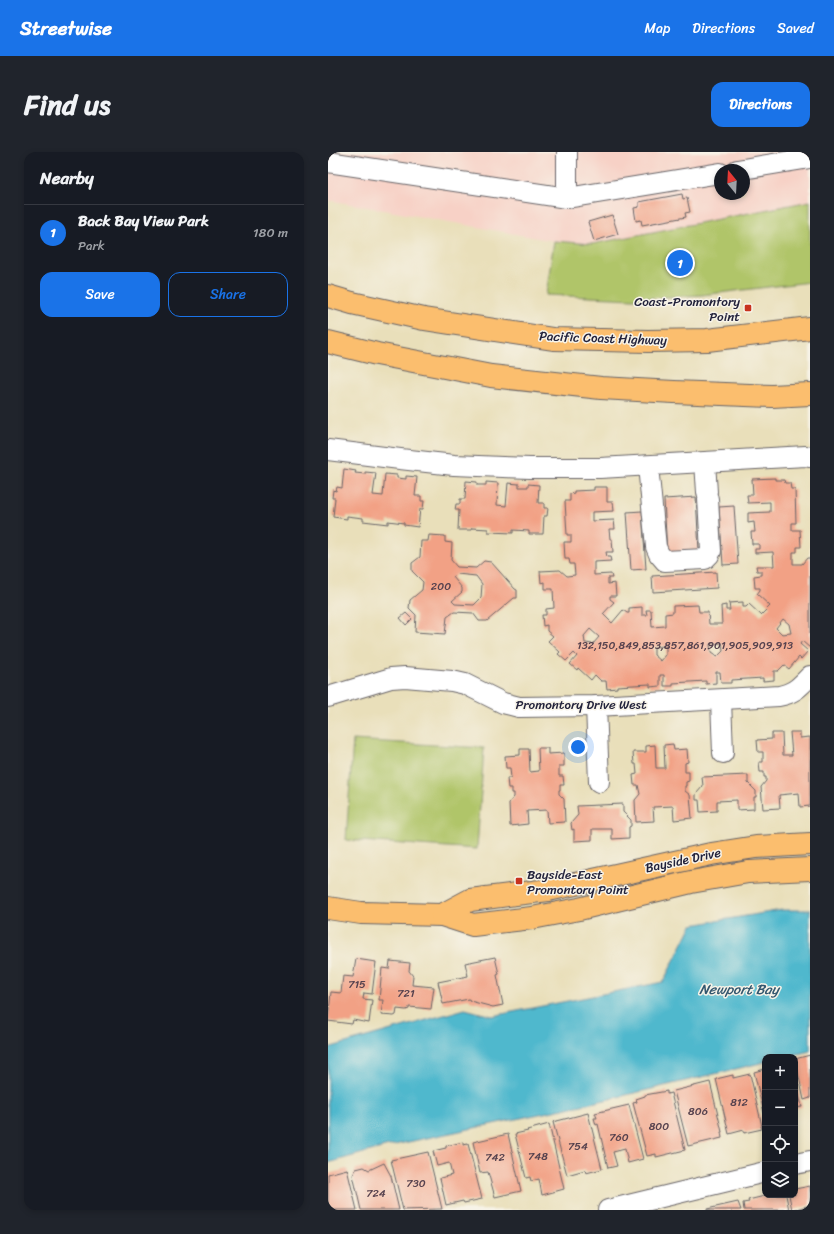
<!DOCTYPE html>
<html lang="en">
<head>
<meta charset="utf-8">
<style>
	body { margin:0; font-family:Sriracha,sans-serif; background:#20242c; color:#f1f3f6 }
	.controls { position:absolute; right:12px; bottom:12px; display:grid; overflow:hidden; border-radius:8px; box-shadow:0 2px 6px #0003 }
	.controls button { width:36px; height:36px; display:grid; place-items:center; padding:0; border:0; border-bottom:1px solid #363941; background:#171b24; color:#f1f3f6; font:20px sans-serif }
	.compass { position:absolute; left:386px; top:12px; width:36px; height:36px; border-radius:50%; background:#171b24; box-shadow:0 2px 6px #0003; rotate:342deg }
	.you { position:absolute; left:250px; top:595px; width:14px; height:14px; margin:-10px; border:3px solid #fff; border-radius:50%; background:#1a73e8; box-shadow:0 0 0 6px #1a73e833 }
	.badge { display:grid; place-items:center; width:26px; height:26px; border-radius:50%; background:#1a73e8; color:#fff; font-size:13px; font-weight:700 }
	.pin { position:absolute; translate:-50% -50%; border:2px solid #fff; box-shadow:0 1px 4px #0006 }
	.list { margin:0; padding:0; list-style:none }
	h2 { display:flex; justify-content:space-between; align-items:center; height:52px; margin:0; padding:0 16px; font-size:17px }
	h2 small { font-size:13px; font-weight:400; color:#9ea1a6 }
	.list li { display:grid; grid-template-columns:26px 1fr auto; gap:12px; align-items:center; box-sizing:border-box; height:56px; padding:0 16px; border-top:1px solid #363941 }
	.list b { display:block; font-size:15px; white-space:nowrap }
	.list p { margin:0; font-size:13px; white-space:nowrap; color:#9ea1a6 }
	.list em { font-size:13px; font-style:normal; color:#9ea1a6 }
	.actions { display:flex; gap:8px; padding:12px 16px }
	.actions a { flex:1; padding:9px 0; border:1px solid #1a73e8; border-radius:12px; text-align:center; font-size:14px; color:#1a73e8 }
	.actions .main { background:#1a73e8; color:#fff }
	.icon { flex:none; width:22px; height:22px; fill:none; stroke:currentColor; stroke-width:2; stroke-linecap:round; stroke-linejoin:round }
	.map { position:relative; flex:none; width:482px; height:1058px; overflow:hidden; border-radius:12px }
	header { display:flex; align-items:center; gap:24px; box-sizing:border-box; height:56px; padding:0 20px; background:#1a73e8; color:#fff }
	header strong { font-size:19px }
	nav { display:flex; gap:22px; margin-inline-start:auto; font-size:14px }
	.intro { display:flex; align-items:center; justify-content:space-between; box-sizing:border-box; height:96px; padding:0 24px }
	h1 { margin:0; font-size:28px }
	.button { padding:10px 18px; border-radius:12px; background:#1a73e8; color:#fff; font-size:14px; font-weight:700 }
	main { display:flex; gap:24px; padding:0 24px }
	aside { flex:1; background:#171b24; border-radius:12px; box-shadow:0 2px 6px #0003 }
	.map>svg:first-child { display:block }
	.built { fill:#f7d1c6; fill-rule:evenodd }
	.green { fill:#b0c569; stroke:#697452 }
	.water { fill:#4fb8cd; stroke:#386d84 }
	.building { fill:#f2a185; fill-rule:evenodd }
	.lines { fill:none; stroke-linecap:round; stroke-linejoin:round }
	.minor-casing { stroke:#686467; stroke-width:22 }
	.major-casing { stroke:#686467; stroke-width:24 }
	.highway-casing { stroke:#686467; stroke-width:24 }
	.minor { stroke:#fff; stroke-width:20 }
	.major { stroke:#fbbe6e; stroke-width:22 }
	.highway { stroke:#fbbe6e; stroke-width:22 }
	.poi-dot { fill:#c8321e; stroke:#f7f3e8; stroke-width:1.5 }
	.labels { text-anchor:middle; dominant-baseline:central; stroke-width:3; stroke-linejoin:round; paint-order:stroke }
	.number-label { font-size:11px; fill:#56424e }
	.poi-label { font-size:13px; fill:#22223b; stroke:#f7f3e8; text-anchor:end }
	.street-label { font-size:13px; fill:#22223b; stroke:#f7f3e8 }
	.water-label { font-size:14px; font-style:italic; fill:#32566e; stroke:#f7f3e8 }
</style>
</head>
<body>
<header>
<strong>Streetwise</strong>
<nav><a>Map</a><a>Directions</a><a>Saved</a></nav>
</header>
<div class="intro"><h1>Find us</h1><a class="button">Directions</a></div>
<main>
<aside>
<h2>Nearby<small></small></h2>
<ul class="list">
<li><span class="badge">1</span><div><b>Back Bay View Park</b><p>Park</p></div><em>180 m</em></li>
</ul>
<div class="actions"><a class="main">Save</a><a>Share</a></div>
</aside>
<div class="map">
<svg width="482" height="1058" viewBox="0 0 482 1058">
	<rect width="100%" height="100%" fill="#f7f3e8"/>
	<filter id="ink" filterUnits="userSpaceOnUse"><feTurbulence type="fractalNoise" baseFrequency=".025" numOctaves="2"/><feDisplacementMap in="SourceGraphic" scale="8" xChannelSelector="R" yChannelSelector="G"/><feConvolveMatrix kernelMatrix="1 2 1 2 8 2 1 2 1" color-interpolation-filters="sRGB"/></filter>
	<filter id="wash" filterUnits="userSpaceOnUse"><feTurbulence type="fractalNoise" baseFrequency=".012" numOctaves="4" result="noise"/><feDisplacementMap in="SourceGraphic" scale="16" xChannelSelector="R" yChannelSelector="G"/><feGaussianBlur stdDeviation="0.9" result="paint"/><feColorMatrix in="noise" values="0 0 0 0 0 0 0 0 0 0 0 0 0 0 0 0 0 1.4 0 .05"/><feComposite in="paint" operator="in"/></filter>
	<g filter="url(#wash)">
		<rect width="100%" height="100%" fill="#e9dfba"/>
		<path class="built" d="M0,0H482V49L264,92L226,89L0,48ZM392,18H416V42H392Z"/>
		<g class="green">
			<path d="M482,49V130L374,143L305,147L218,143L226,89L264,92Z"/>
			<path d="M25,588L156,596L149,697L18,688Z"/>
		</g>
		<path class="water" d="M454,758H482V899L457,905H437V910L277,948L57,995L0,1011V896L137,857L164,864L335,830L364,773Z"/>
		<g id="blocks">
			<g class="building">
				<path d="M354,42L355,47L359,46L362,60L357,61L358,65L314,73L313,68L308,69L306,56L311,55V50Z"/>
				<path d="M284,63L290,82L266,89L260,70Z"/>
				<path d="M16,317L28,319L27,321L37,322V320L48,321L45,343L55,344L57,322L69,323V326L78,327V324L89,325L87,344H93V349H96L95,357H92L90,375L76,373V371L60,369V372L35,369V366L19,364V367L5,365L7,346H4L5,338L8,339L9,335L14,336Z"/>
				<path d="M447,326V328H456L457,331H462L463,337H467L468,371H464V378H472L473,395H469V400H465V412H474L479,406H482V496L474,489L472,492L480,499L473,507L471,505L461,517L456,513L450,519H446V528L435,529V526L403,528V531H393L392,520H388V531L378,532V529L345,531V534H336V523H332V534L322,535V532L289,534V536L279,537L278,529H273L267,523L263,528L250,516L249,518L242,512L249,504L246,501L238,509L230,502L232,500L220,489L225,484L219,479V473L215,474L214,463H218V457L226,456L225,437H217V430L213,431L212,419L232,418L239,424L247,423L246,412H242L241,407H237L236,390H243V383H239L237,349H242V342L246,341V339L266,338V335H279V350H285L286,359L264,360V369L286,368L287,377H281L282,387H284L285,400H278L279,405H282L283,409L266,410V423L283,422L284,426H280V432L287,431L288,444H282V447L286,450L275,462L284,471L295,458L299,461H301V456L314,455V463H319L318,458H323L324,475L337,474V462L345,461V454L370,453L371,460H380L381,472H394L393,454L398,453V458H402L401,451L415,450V455H418L421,452L433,463L442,454L429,442L432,438V436H427L426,424L433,423V419H429L428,414H446L445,400L427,401V397H431V392H424L423,380H427L426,370L420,371V361L442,360V350L420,351L419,343H425L424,327ZM455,467L461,472L463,481L454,482L448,476ZM262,477L271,485L265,492L257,491L256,484ZM394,491L395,499L389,505L383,501L382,492ZM338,494V503L333,509L326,503V495Z"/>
				<path d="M138,329L149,330V333H158V330L170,331L169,353L178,354L180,331L191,332V335H200V332L211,333L210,351H216V356H220L219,364H216L215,382H201V379L185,378V381L160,380V377L144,376L143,378H130L131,358H127L128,352H132V347H137Z"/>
				<path d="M368,345L371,399L339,401L336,347Z"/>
				<path d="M406,354L410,412L395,413L391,355Z"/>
				<path d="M314,359L318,417L303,418L299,360Z"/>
				<path d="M101,383L117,384V390L124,391L123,408L129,415L148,416L156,409L163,410L187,437L189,438V446H186L159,469H151L145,461L126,460L119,465L117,482L87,480L88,463L81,456L82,448L94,438L95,430L84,419V411L92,405L93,389H100ZM129,422L148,424L154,432L153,446L146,453L127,452L124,449L134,440V436L125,425Z"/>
				<path d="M388,420L389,436L325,440L324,424Z"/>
				<path d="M78,461L84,467L78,473L72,466Z"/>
				<path d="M462,580H472V586L482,585V654L472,655L471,641L451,643L452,656L435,657L433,635L438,629V625H436V620H432L431,610H435V600H430L429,588L444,587V581H454L455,603H464Z"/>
				<path d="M345,592L346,598L359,597L360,610L357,611V620H361V629L358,630V634H357V639L362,643L364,666L346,668L345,654L325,655L326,669L308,670L307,648L312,642L310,633H306L305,623L309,622L308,612H306L305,600H318V594L327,593L328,616H337L336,593Z"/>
				<path d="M210,596H220V602L236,601V614H231V624H235L236,633H232V638H231V642L236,647L237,670L220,671L219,658L199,659L200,672L182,674L181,651L186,645V641H184V636H180L179,626H183L182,616H178L177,604L192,603V597H201L202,620L211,619Z"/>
				<path d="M420,623V631L428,639V645H426V657L409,658V648L389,649V659L372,660L371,648H368V642L375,634L374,625Z"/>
				<path d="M295,652V660L303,668V674L301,675V686L284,687V677H264V688L246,689V677L244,678L243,671L250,663L249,654Z"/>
				<path d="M167,805L171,822L169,823L175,853L165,855L142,849L141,847L115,852L110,830L140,824L137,811Z"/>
				<path d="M28,807L48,810L44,842L36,841L35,847L44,848L41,871L25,868L24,872L0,869L3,840L13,841L15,824L25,825Z"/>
				<path d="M62,809L82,811L81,819L85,824L84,833L106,835L103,857L81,855V857L78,858L69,857L68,863L66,864L53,863L55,848H51L54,816L61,817Z"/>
				<path d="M482,903V946L476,948L467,907Z"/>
				<path d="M437,917V961H436L426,920Z"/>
				<path d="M422,922L434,974H433L434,977L416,981V978L401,982L388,927L405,923V926Z"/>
				<path d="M467,927L474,955L467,956Z"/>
				<path d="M382,930L394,980H393L394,986L360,994L346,939Z"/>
				<path d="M339,939V942L343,941L357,998L328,1005V1002L319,1004L305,951L309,950L308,947L317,944V943Z"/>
				<path d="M301,953L315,1007L300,1011L297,997L285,1000L289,1014L280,1016L270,972L268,973L266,966H269L267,961Z"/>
				<path d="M260,961L274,1017L258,1021L257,1018L239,1023L225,970Z"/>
				<path d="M221,972L236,1037L214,1043L211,1027L203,1029L202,1025L198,1026L187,982L200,979L199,978Z"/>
				<path d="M180,982L193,1039L167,1045L160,1020L152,1021L145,990Z"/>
				<path d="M135,990V993L140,992L154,1047L136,1051L135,1049L118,1053L112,1026L124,1023L121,1011L109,1014L105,999L118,996V994Z"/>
				<path d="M100,1000L114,1057L75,1058L63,1008Z"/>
				<path d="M56,1011L63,1024L71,1058H33L25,1023L28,1017L36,1015L41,1018Z"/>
				<path d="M19,1017L29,1058H0V1022Z"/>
				<path d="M482,1034V1053L464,1058L461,1043H467V1037Z"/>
				<path d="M441,1043H458L461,1058H416L415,1051L421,1050L420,1048Z"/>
				<path d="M410,1050L413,1058H379V1057Z"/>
			</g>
		</g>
	</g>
	<g filter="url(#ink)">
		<use href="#blocks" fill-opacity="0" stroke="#686467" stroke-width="1"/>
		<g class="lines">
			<defs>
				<g id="minor">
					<path d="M239,0V46"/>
					<path d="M0,10L239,46L392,21"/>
					<path d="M409,18L482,6"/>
					<path d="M0,298L72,307L126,313L202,316H272L478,304L482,305"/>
					<path d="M377,311L379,340"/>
					<path d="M320,314L328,395L331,402L337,409L377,407L381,403L383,399L380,347"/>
					<path d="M0,545L63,526L77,525L124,529L137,532L175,551L191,555L268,554L451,544C467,541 471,535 482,524"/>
					<path d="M393,548L395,601"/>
					<path d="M268,554L271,630"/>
					<path d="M467,1012L482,1009"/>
					<path d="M280,1058L437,1020"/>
				</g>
				<g id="major">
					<path d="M0,756L33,761L114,763L145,773L204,766L251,757L363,730L420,720L482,717"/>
					<path d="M114,763L142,748L220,738L383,702L428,695L482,692"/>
				</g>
				<g id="highway">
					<path d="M0,144L24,151L96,167L225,187L320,189L379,188L482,176"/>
					<path d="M0,190L49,202L163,224L273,236L346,240L444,244L482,242"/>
				</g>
			</defs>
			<use href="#minor" class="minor-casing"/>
			<use href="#major" class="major-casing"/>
			<use href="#highway" class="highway-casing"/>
			<use href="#minor" class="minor"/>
			<use href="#major" class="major"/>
			<use href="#highway" class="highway"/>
		</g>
	</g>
	<g class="poi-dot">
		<rect x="416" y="152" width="8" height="8" rx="2"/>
		<rect x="187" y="725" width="8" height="8" rx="2"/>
	</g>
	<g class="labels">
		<g class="number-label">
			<text x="113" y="434">200</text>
			<text x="357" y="493">132,150,849,853,857,861,901,905,909,913</text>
			<text x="29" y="832">715</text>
			<text x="78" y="841">721</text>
			<text x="411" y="950">812</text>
			<text x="370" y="959">806</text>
			<text x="331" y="974">800</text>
			<text x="291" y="985">760</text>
			<text x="250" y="994">754</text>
			<text x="210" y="1004">748</text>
			<text x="167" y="1005">742</text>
			<text x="88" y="1031">730</text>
			<text x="48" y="1041">724</text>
		</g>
		<g class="poi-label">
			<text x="412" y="149">Coast-Promontory<tspan x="412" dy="15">Point</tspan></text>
			<text x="199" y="722" text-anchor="start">Bayside-East<tspan x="199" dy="15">Promontory Point</tspan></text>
		</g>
		<g class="street-label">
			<text transform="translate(275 186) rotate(2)">Pacific Coast Highway</text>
			<text x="253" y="552">Promontory Drive West</text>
			<text transform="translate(355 708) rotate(-12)">Bayside Drive</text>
		</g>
		<g class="water-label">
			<text x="411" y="837">Newport Bay</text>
		</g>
	</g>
</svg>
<div class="controls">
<button>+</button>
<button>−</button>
<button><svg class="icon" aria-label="locate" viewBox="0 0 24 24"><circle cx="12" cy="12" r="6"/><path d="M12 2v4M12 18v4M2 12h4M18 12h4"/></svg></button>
<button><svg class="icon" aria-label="layers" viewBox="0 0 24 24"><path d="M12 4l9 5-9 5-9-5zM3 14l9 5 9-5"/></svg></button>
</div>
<svg class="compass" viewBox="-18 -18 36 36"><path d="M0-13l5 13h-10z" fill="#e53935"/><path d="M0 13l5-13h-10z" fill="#9ea1a6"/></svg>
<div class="you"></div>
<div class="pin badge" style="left:352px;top:111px">1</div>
</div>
</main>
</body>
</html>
